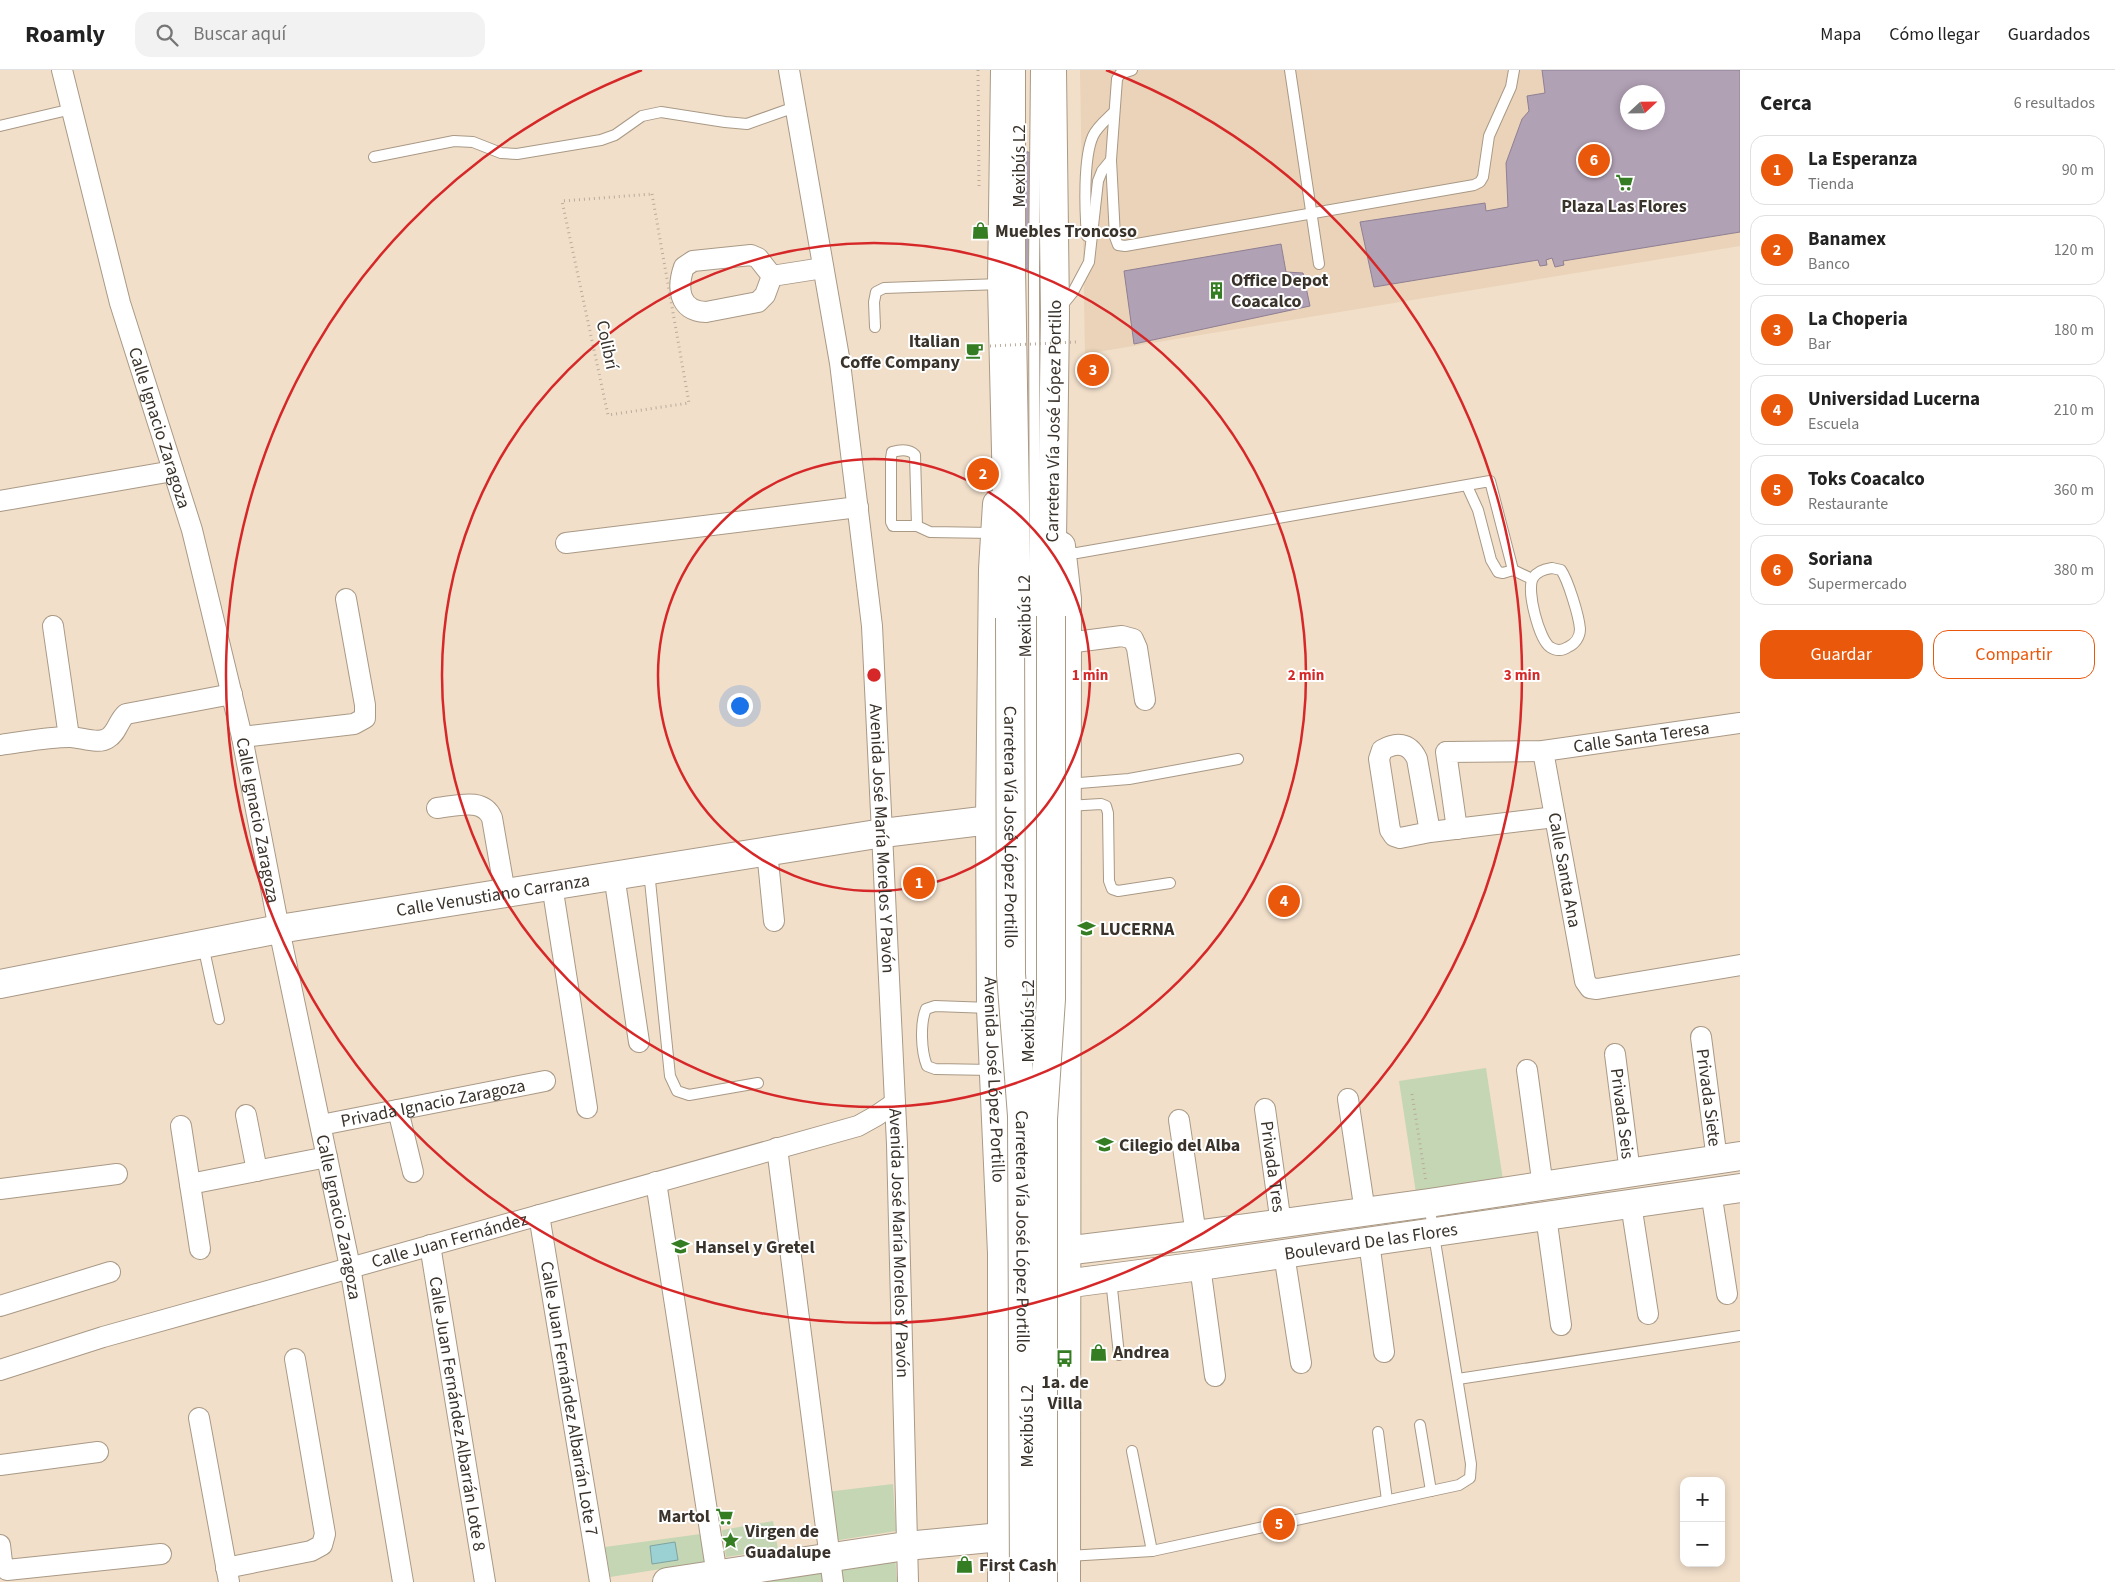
<!DOCTYPE html>
<html lang="es">
<head>
<meta charset="utf-8">
<style>
	body { margin:0; font-family:"Source Sans 3",sans-serif; background:#f2f2f2; color:#222 }
	.controls { position:absolute; right:15px; bottom:15px; display:grid; overflow:hidden; border-radius:10px; box-shadow:0 2px 8px #0003 }
	.controls button { width:45px; height:45px; display:grid; place-items:center; padding:0; border:0; border-bottom:1px solid #e0e0e0; background:#fff; color:#222; font:25px sans-serif }
	.compass { position:absolute; left:1620px; top:15px; width:45px; height:45px; border-radius:50%; background:#fff; box-shadow:0 2px 8px #0003; rotate:68deg }
	.you { position:absolute; left:739px; top:635px; width:18px; height:18px; margin:-12px; border:4px solid #fff; border-radius:50%; background:#1a73e8; box-shadow:0 0 0 8px #1a73e833 }
	.badge { display:grid; place-items:center; width:32px; height:32px; border-radius:50%; background:#ea580c; color:#fff; font-size:16px; font-weight:700 }
	.pin { position:absolute; translate:-50% -50%; border:2px solid #fff; box-shadow:0 1px 5px #0006 }
	.list { margin:0; padding:0; list-style:none }
	h2 { display:flex; justify-content:space-between; align-items:center; height:65px; margin:0; padding:0 20px; font-size:21px }
	h2 small { font-size:16px; font-weight:400; color:#767676 }
	.list li { display:grid; grid-template-columns:32px 1fr auto; gap:15px; align-items:center; box-sizing:border-box; height:70px; margin:0 10px 10px; padding:0 10px; border:1px solid #e0e0e0; border-radius:15px }
	.list b { display:block; font-size:19px; white-space:nowrap }
	.list p { margin:0; font-size:16px; white-space:nowrap; color:#767676 }
	.list em { font-size:16px; font-style:normal; color:#767676 }
	.actions { display:flex; gap:10px; padding:15px 20px }
	.actions a { flex:1; padding:11px 0; border:1px solid #ea580c; border-radius:15px; text-align:center; font-size:18px; color:#ea580c }
	.actions .main { background:#ea580c; color:#fff }
	.icon { flex:none; width:28px; height:28px; fill:none; stroke:currentColor; stroke-width:2; stroke-linecap:round; stroke-linejoin:round }
	.map { position:relative; flex:none; width:1740px; height:1512px; overflow:hidden }
	header { display:flex; align-items:center; gap:30px; box-sizing:border-box; height:70px; padding:0 25px; background:#fff; border-bottom:1px solid #e0e0e0 }
	header strong { font-size:24px }
	nav { display:flex; gap:28px; margin-inline-start:auto; font-size:18px }
	.search { width:350px; height:45px; background:#f2f2f2; display:flex; align-items:center; gap:12px; box-sizing:border-box; padding:0 18px; border-radius:15px; color:#767676; font-size:19px }
	main { display:flex }
	aside { flex:1; background:#fff }
	.map>svg:first-child { display:block }
	.built { fill:#ead3b8; fill-rule:evenodd }
	.green { fill:#c4d6b4 }
	.water { fill:#9cd1d4; stroke:#7fa2a1 }
	.building { fill:#b1a1b5; stroke:#8f7f93; fill-rule:evenodd }
	.lines { fill:none; stroke-linecap:round; stroke-linejoin:round }
	.lane-casing { stroke:#a99985; stroke-width:12 }
	.street-casing { stroke:#a99985; stroke-width:22 }
	.secondary-casing { stroke:#a99985; stroke-width:30 }
	.primary-casing { stroke:#a99985; stroke-width:30 }
	.path { stroke:#baab9a; stroke-width:3; stroke-dasharray:1 4; stroke-linecap:butt }
	.lane { stroke:#fff; stroke-width:10 }
	.street { stroke:#fff; stroke-width:20 }
	.secondary { stroke:#fff; stroke-width:28 }
	.primary { stroke:#fff; stroke-width:28 }
	.primary-bridge-casing { stroke:#a99985; stroke-width:30; stroke-linecap:butt }
	.path-bridge { stroke:#baab9a; stroke-width:3; stroke-dasharray:1 4; stroke-linecap:butt }
	.primary-bridge { stroke:#fff; stroke-width:28 }
	.ring { fill:none; stroke:#d62828; stroke-width:2.5 }
	.labels { text-anchor:middle; dominant-baseline:central; stroke-width:4; stroke-linejoin:round; paint-order:stroke }
	.street-label { font-size:18px; fill:#3a332b; stroke:#fff }
	.poi-label { font-size:18px; font-weight:bold; fill:#3a332b; stroke:#fff; text-anchor:start }
	.centre { fill:#d62828; stroke:#fff; stroke-width:2.5 }
	.ring-label { font-size:15px; text-anchor:middle; font-weight:bold; fill:#d62828; stroke:#fff; stroke-width:4; stroke-linejoin:round; paint-order:stroke }
</style>
</head>
<body>
<header>
<strong>Roamly</strong>
<div class="search"><svg class="icon" aria-label="search" viewBox="0 0 24 24"><circle cx="10" cy="10" r="6"/><path d="M15 15l6 6"/></svg>Buscar aquí</div>
<nav><a>Mapa</a><a>Cómo llegar</a><a>Guardados</a></nav>
</header>
<main>
<div class="map">
<svg width="1740" height="1512" viewBox="0 0 1740 1512">
	<rect width="100%" height="100%" fill="#f1dfca"/>
	<path class="built" d="M1080,0H1740V176L1085,284ZM1628,22H1658V52H1628Z"/>
	<g class="green">
		<path d="M1486,998L1503,1110L1416,1123L1399,1011Z"/>
		<path d="M893,1414L896,1461L833,1471L826,1422Z"/>
		<path d="M773,1451L778,1479L726,1487L722,1460Z"/>
		<path d="M708,1463L712,1491L610,1507L605,1477Z"/>
		<path d="M895,1487L897,1512H732Z"/>
	</g>
	<path class="water" d="M675,1472L678,1490L652,1494L650,1476Z"/>
	<g class="building">
		<path d="M1542,0H1740V162L1563,191L1564,195L1555,197L1552,188L1546,190L1547,195L1540,196L1538,190L1374,217L1360,152L1485,133L1486,141L1508,137L1506,93L1522,49L1529,41L1527,26L1545,23ZM1628,22H1658V52H1628Z"/>
		<path d="M1019,79L1034,84V200L1020,198Z"/>
		<path d="M1281,174L1286,202L1303,203L1310,236L1134,274L1124,201Z"/>
	</g>
	<g class="lines">
		<defs>
			<g id="lane">
				<path d="M1020,0V198L1026,551L1028,961"/>
				<path d="M1036,0L1034,200L1036,959"/>
				<path d="M1132,0L1120,4L1117,9L1111,90L1115,167L1118,175L1125,176L1474,115L1480,112L1483,107L1489,66L1511,17L1514,0"/>
				<path d="M1290,0L1319,194"/>
				<path d="M0,56L72,39"/>
				<path d="M374,87L454,71L473,72L501,83L517,84L601,70L615,65L642,46L661,42L725,52L747,54L795,37"/>
				<path d="M1087,166C1085,141 1083,88 1093,66C1097,57 1106,50 1113,43"/>
				<path d="M1060,238L1073,222L1089,192L1098,111L1102,101L1111,90"/>
				<path d="M875,257L874,232L876,222L884,218L1001,214"/>
				<path d="M1467,416L1478,440L1491,490L1498,502L1503,503L1513,500"/>
				<path d="M917,456L915,385C909,378 899,380 892,382L891,388V452L893,456H917L930,462L993,463"/>
				<path d="M1063,483H1077L1490,411L1513,500L1532,509"/>
				<path d="M1552,498L1561,500C1568,510 1579,546 1580,559C1580,567 1575,574 1568,577C1562,581 1556,581 1550,577C1539,569 1526,520 1533,508C1537,501 1545,499 1552,498Z"/>
				<path d="M1067,714L1129,709L1238,689"/>
				<path d="M1067,736L1101,734L1106,736L1108,743L1109,811L1112,819L1118,821L1170,813"/>
				<path d="M649,801L670,1006L677,1021L689,1025L758,1013"/>
				<path d="M203,875L219,949"/>
				<path d="M990,938L935,936L926,939C920,953 921,981 927,996L935,999L992,1000"/>
				<path d="M1111,1209L1119,1285"/>
				<path d="M1458,1309L1740,1266"/>
				<path d="M1420,1355L1431,1421"/>
				<path d="M1378,1362L1387,1430"/>
				<path d="M1132,1381L1152,1481"/>
				<path d="M1068,1486L1152,1481L1459,1415L1470,1408L1471,1394L1429,1134"/>
			</g>
			<g id="street">
				<path id="s1" d="M62,0L120,233L192,460L242,667L279,859L350,1197L403,1512"/>
				<path id="s2" d="M789,0L840,293L872,556L897,1074L908,1512"/>
				<path d="M772,206L765,225L758,232L706,242C678,241 677,217 684,197L693,191L751,185L758,188L772,206L823,198"/>
				<path d="M0,431L173,401"/>
				<path d="M566,473L858,437"/>
				<path d="M53,556L69,667"/>
				<path d="M1067,573L1122,566L1133,569L1137,578L1145,630"/>
				<path d="M242,667L354,654L365,648V635L346,529"/>
				<path d="M0,675C23,672 47,667 70,667C81,667 98,675 108,668C117,663 118,651 126,644L232,624"/>
				<path id="s3" d="M1543,681L1585,911L1590,918L1597,919L1740,895"/>
				<path d="M437,738C457,736 483,727 492,748L505,823"/>
				<path id="s4" d="M1457,759L1446,682L1543,681L1740,653"/>
				<path d="M1430,762L1417,689C1409,672 1396,672 1382,680L1379,689L1390,760L1394,766L1400,768L1430,762L1555,747"/>
				<path d="M767,781L774,851"/>
				<path d="M614,805L639,972"/>
				<path d="M552,815L587,1038"/>
				<path id="s5" d="M1701,967L1717,1090"/>
				<path id="s6" d="M1615,984L1630,1103"/>
				<path d="M1527,1000L1543,1117"/>
				<path d="M1348,1029L1365,1142"/>
				<path id="s7" d="M1265,1039L1281,1154"/>
				<path d="M398,1040L413,1102"/>
				<path d="M246,1045L257,1101"/>
				<path d="M1179,1050L1196,1165"/>
				<path id="s8" d="M321,1055L545,1011"/>
				<path d="M181,1056L200,1179"/>
				<path d="M777,1078L833,1512"/>
				<path d="M656,1112L718,1512"/>
				<path d="M190,1114L327,1087"/>
				<path d="M0,1119L117,1104"/>
				<path d="M1711,1122L1727,1224"/>
				<path d="M1631,1134L1648,1244"/>
				<path id="s9" d="M539,1145L600,1512"/>
				<path d="M1546,1146L1561,1255"/>
				<path d="M1369,1172L1384,1282"/>
				<path id="s10" d="M430,1175L485,1512"/>
				<path d="M1284,1184L1301,1293"/>
				<path d="M1200,1196L1215,1306"/>
				<path d="M0,1236L110,1202"/>
				<path id="s11" d="M0,1300L103,1267L858,1056L876,1046L895,1033"/>
				<path d="M199,1348L229,1512"/>
				<path d="M0,1395L98,1382"/>
				<path d="M0,1475L2,1492L7,1500L161,1484"/>
				<path d="M226,1498L311,1481L322,1475L325,1464L295,1289"/>
			</g>
			<g id="secondary">
				<path id="s12" d="M997,434L993,499L990,750L991,938L1002,1183V1512"/>
				<path d="M1061,476L1067,529L1066,1512"/>
				<path id="s13" d="M0,914L279,859L883,763L990,750"/>
				<path d="M1048,1183L1196,1165L1429,1133L1740,1086"/>
				<path id="s14" d="M1049,1216L1200,1196L1740,1118"/>
				<path d="M667,1512L906,1476L1001,1467"/>
			</g>
			<g id="primary">
				<path d="M1005,0L1002,214L1010,548"/>
				<path id="s15" d="M1051,546L1055,244L1052,0"/>
			</g>
		</defs>
		<use href="#lane" class="lane-casing"/>
		<use href="#street" class="street-casing"/>
		<use href="#secondary" class="secondary-casing"/>
		<use href="#primary" class="primary-casing"/>
		<g class="path">
			<path d="M978,0L979,117"/>
			<path d="M652,124L689,333L608,345L562,131Z"/>
			<path d="M1412,1024L1426,1112"/>
		</g>
		<use href="#lane" class="lane"/>
		<use href="#street" class="street"/>
		<use href="#secondary" class="secondary"/>
		<use href="#primary" class="primary"/>
		<defs>
			<g id="primary-bridge">
				<path id="s16" d="M1010,548L1011,904L1022,1046L1024,1512"/>
				<path d="M1043,1512V1049L1051,929V546"/>
			</g>
		</defs>
		<use href="#primary-bridge" class="primary-bridge-casing"/>
		<path class="path-bridge" d="M990,276L1076,272"/>
		<use href="#primary-bridge" class="primary-bridge"/>
	</g>
	<g class="ring">
		<circle cx="874" cy="605" r="216"/>
		<circle cx="874" cy="605" r="432"/>
		<path d="M1106 0A648 648 0 1 1 642 0"/>
	</g>
	<defs>
		<symbol id="supermarket-bare" viewBox="-9 -9 18 18"><path d="M-6-5.5h2.5l.6 2H6L4.5 2H-2.5L-4.4-4H-6ZM-1.5 3.2a1.3 1.3 0 1 0 .1 0ZM3 3.2a1.3 1.3 0 1 0 .1 0Z" fill="#357d23" stroke="#fff" stroke-width="2.5" paint-order="stroke"/></symbol>
		<symbol id="shop-bare" viewBox="-9 -9 18 18"><path d="M-5-2.5h2.3a2.7 3.5 0 0 1 5.4 0H5L5.5 6h-11ZM-1.5-2.5h3a1.5 2.3 0 0 0-3 0Z" fill="#357d23" stroke="#fff" stroke-width="2.5" paint-order="stroke"/></symbol>
		<symbol id="building-bare" viewBox="-9 -9 18 18"><path d="M-4-6H4V6H1V3H-1V6H-4ZM-2.5-4.3h1.7v1.8h-1.7ZM.8-4.3h1.7v1.8H.8ZM-2.5-1h1.7V.8h-1.7ZM.8-1h1.7V.8H.8Z" fill="#357d23" stroke="#fff" stroke-width="2.5" paint-order="stroke"/></symbol>
		<symbol id="cafe-bare" viewBox="-9 -9 18 18"><path d="M-5.5-4.5H6V0H3Q3 3.5 0 3.5H-2.5Q-5.5 3.5-5.5 0ZM3-3.2v2h1.7v-2ZM-6 4.5H4V6H-6Z" fill="#357d23" stroke="#fff" stroke-width="2.5" paint-order="stroke"/></symbol>
		<symbol id="school-bare" viewBox="-9 -9 18 18"><path d="M0-5L7-2L0 1L-7-2ZM-4 1L0 2.5L4 1V4Q0 6-4 4Z" fill="#357d23" stroke="#fff" stroke-width="2.5" paint-order="stroke"/></symbol>
		<symbol id="bus-bare" viewBox="-9 -9 18 18"><path d="M-5-6H5V4H4V6H2V4H-2V6H-4V4H-5ZM-3.5-4V0h7V-4ZM-3.5 1.2v1.5H-2V1.2ZM2 1.2v1.5H3.5V1.2Z" fill="#357d23" stroke="#fff" stroke-width="2.5" paint-order="stroke"/></symbol>
		<symbol id="sight-bare" viewBox="-9 -9 18 18"><path d="M0-6L1.8-2.2L6-1.7L2.9 1.2L3.7 5.4L0 3.3L-3.7 5.4L-2.9 1.2L-6-1.7L-1.8-2.2Z" fill="#357d23" stroke="#fff" stroke-width="2.5" paint-order="stroke"/></symbol>
	</defs>
	<g fill-rule="evenodd">
		<use href="#supermarket-bare" x="1612" y="100" width="25" height="25"/>
		<use href="#shop-bare" x="968" y="148" width="25" height="25"/>
		<use href="#building-bare" x="1204" y="208" width="25" height="25"/>
		<use href="#cafe-bare" x="962" y="268" width="25" height="25"/>
		<use href="#school-bare" x="1074" y="846" width="25" height="25"/>
		<use href="#school-bare" x="1092" y="1062" width="25" height="25"/>
		<use href="#school-bare" x="668" y="1164" width="25" height="25"/>
		<use href="#shop-bare" x="1086" y="1270" width="25" height="25"/>
		<use href="#bus-bare" x="1052" y="1276" width="25" height="25"/>
		<use href="#supermarket-bare" x="712" y="1434" width="25" height="25"/>
		<use href="#sight-bare" x="718" y="1458" width="25" height="25"/>
		<use href="#shop-bare" x="952" y="1482" width="25" height="25"/>
	</g>
	<g class="labels">
		<g class="street-label">
			<text transform="translate(1019 96) rotate(-90)">Mexibús L2</text>
			<text transform="translate(607 275) rotate(78)">Colibrí</text>
			<text stroke="none"><textPath href="#s15" startOffset="195">Carretera Vía José López Portillo</textPath></text>
			<text stroke="none"><textPath href="#s1" startOffset="371">Calle Ignacio Zaragoza</textPath></text>
			<text transform="translate(1025 546) rotate(-91)">Mexibús L2</text>
			<text stroke="none"><textPath href="#s4" startOffset="274">Calle Santa Teresa</textPath></text>
			<text stroke="none"><textPath href="#s1" startOffset="776">Calle Ignacio Zaragoza</textPath></text>
			<text stroke="none"><textPath href="#s16" startOffset="209">Carretera Vía José López Portillo</textPath></text>
			<text stroke="none"><textPath href="#s2" startOffset="775">Avenida José María Morelos Y Pavón</textPath></text>
			<text stroke="none"><textPath href="#s3" startOffset="121">Calle Santa Ana</textPath></text>
			<text stroke="none"><textPath href="#s13" startOffset="501">Calle Venustiano Carranza</textPath></text>
			<text transform="translate(1028 951) rotate(-90)">Mexibús L2</text>
			<text stroke="none"><textPath href="#s12" startOffset="576">Avenida José López Portillo</textPath></text>
			<text stroke="none"><textPath href="#s5" startOffset="61">Privada Siete</textPath></text>
			<text stroke="none"><textPath href="#s8" startOffset="114">Privada Ignacio Zaragoza</textPath></text>
			<text stroke="none"><textPath href="#s6" startOffset="60">Privada Seis</textPath></text>
			<text stroke="none"><textPath href="#s7" startOffset="58">Privada Tres</textPath></text>
			<text stroke="none"><textPath href="#s1" startOffset="1181">Calle Ignacio Zaragoza</textPath></text>
			<text stroke="none"><textPath href="#s16" startOffset="614">Carretera Vía José López Portillo</textPath></text>
			<text stroke="none"><textPath href="#s11" startOffset="468">Calle Juan Fernández</textPath></text>
			<text stroke="none"><textPath href="#s14" startOffset="325">Boulevard De las Flores</textPath></text>
			<text stroke="none"><textPath href="#s2" startOffset="1180">Avenida José María Morelos Y Pavón</textPath></text>
			<text stroke="none"><textPath href="#s9" startOffset="186">Calle Juan Fernández Albarrán Lote 7</textPath></text>
			<text stroke="none"><textPath href="#s10" startOffset="171">Calle Juan Fernández Albarrán Lote 8</textPath></text>
			<text transform="translate(1027 1356) rotate(-90)">Mexibús L2</text>
		</g>
		<g class="poi-label">
			<text x="1624" y="136" text-anchor="middle">Plaza Las Flores</text>
			<text x="995" y="161">Muebles Troncoso</text>
			<text x="1231" y="210">Office Depot<tspan x="1231" dy="21">Coacalco</tspan></text>
			<text x="960" y="271" text-anchor="end">Italian<tspan x="960" dy="21">Coffe Company</tspan></text>
			<text x="1100" y="859">LUCERNA</text>
			<text x="1119" y="1075">Cilegio del Alba</text>
			<text x="695" y="1177">Hansel y Gretel</text>
			<text x="1113" y="1282">Andrea</text>
			<text x="1065" y="1312" text-anchor="middle">1a. de<tspan x="1065" dy="21">Villa</tspan></text>
			<text x="710" y="1446" text-anchor="end">Martol</text>
			<text x="745" y="1461">Virgen de<tspan x="745" dy="21">Guadalupe</tspan></text>
			<text x="979" y="1495">First Cash</text>
		</g>
	</g>
	<circle cx="874" cy="605" r="8" class="centre"/>
	<g class="ring-label">
		<text x="1090" y="610">1 min</text>
		<text x="1306" y="610">2 min</text>
		<text x="1522" y="610">3 min</text>
	</g>
</svg>
<div class="controls">
<button>+</button>
<button>−</button>
</div>
<svg class="compass" viewBox="-18 -18 36 36"><path d="M0-13l5 13h-10z" fill="#e53935"/><path d="M0 13l5-13h-10z" fill="#767676"/></svg>
<div class="you"></div>
<div class="pin badge" style="left:919px;top:813px">1</div>
<div class="pin badge" style="left:983px;top:404px">2</div>
<div class="pin badge" style="left:1093px;top:300px">3</div>
<div class="pin badge" style="left:1284px;top:831px">4</div>
<div class="pin badge" style="left:1279px;top:1454px">5</div>
<div class="pin badge" style="left:1594px;top:90px">6</div>
</div>
<aside>
<h2>Cerca<small>6 resultados</small></h2>
<ul class="list">
<li><span class="badge">1</span><div><b>La Esperanza</b><p>Tienda</p></div><em>90 m</em></li>
<li><span class="badge">2</span><div><b>Banamex</b><p>Banco</p></div><em>120 m</em></li>
<li><span class="badge">3</span><div><b>La Choperia</b><p>Bar</p></div><em>180 m</em></li>
<li><span class="badge">4</span><div><b>Universidad Lucerna</b><p>Escuela</p></div><em>210 m</em></li>
<li><span class="badge">5</span><div><b>Toks Coacalco</b><p>Restaurante</p></div><em>360 m</em></li>
<li><span class="badge">6</span><div><b>Soriana</b><p>Supermercado</p></div><em>380 m</em></li>
</ul>
<div class="actions"><a class="main">Guardar</a><a>Compartir</a></div>
</aside>
</main>
</body>
</html>
